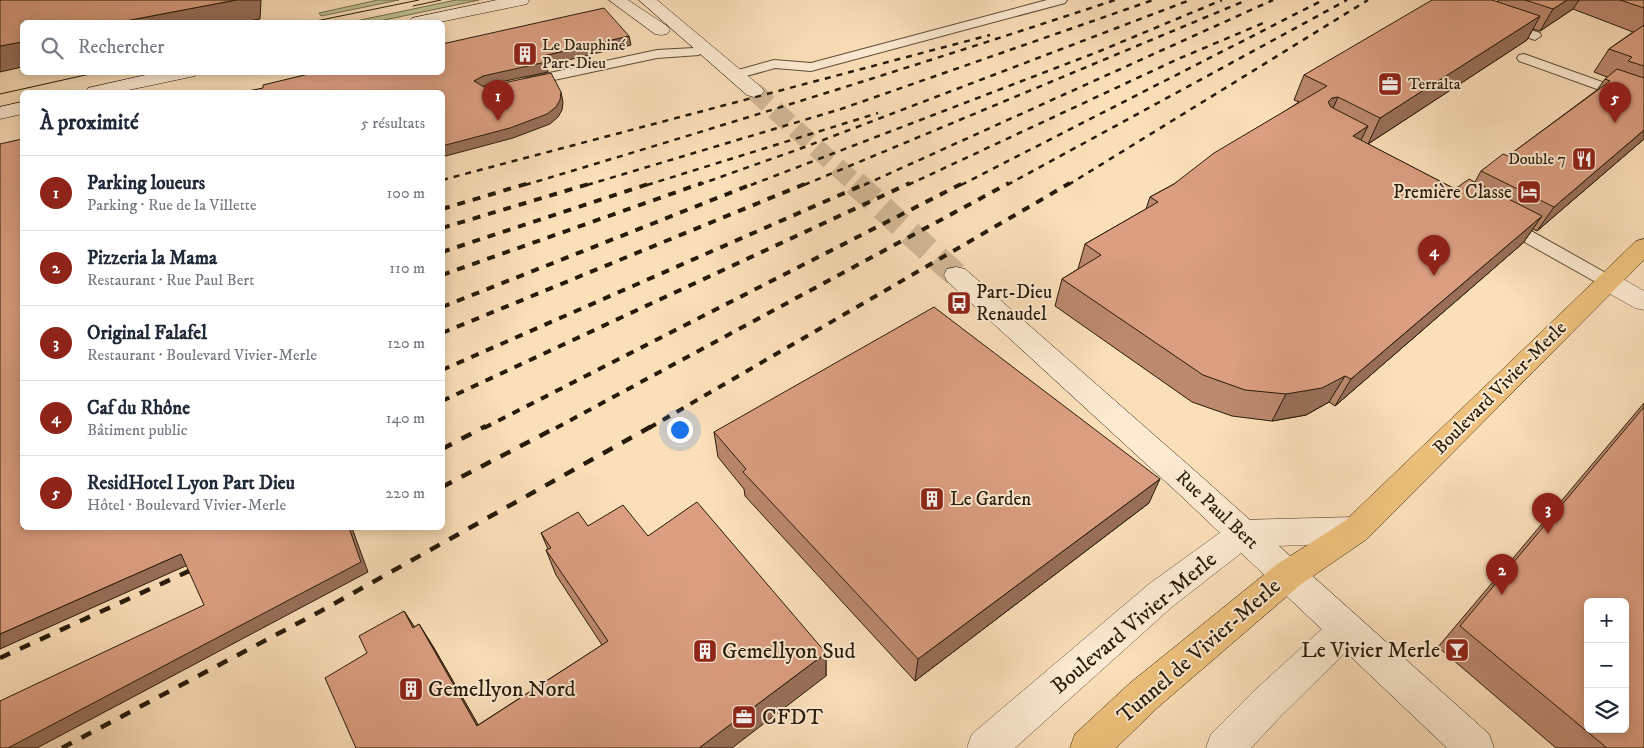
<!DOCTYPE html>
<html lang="fr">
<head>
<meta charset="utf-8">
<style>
	body { margin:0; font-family:"IM FELL DW Pica",serif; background:#f6f6f7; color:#1f2937 }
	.controls { position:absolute; right:15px; bottom:15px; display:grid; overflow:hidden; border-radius:8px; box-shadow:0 2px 12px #0003 }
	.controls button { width:45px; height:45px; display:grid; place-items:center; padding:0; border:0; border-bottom:1px solid #e0e1e3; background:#fff; color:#1f2937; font:25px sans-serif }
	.you { position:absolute; left:679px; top:429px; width:18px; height:18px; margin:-12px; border:4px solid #fff; border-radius:50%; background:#1a73e8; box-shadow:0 0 0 8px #1a73e833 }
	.badge { display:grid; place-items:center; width:32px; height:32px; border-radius:50%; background:#8f2418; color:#fff; font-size:16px; font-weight:700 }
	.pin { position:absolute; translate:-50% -41px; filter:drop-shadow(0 1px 2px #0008) }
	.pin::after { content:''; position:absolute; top:26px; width:18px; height:15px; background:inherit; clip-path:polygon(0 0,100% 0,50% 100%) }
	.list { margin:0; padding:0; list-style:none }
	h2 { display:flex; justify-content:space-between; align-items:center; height:65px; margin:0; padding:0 20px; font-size:21px }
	h2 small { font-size:16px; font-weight:400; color:#747a83 }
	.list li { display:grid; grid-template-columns:32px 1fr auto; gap:15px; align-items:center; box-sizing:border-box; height:75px; padding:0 20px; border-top:1px solid #e0e1e3 }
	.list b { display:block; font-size:19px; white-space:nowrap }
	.list p { margin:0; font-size:16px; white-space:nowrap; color:#747a83 }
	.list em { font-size:16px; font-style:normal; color:#747a83 }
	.icon { flex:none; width:28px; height:28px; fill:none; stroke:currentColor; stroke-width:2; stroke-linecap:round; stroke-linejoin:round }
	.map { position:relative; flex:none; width:1644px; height:748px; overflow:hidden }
	.search { position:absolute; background:#fff; box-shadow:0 2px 12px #0003; left:20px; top:20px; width:425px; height:55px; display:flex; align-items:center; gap:12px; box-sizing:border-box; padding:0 18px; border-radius:8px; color:#747a83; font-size:19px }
	.panel { position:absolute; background:#fff; box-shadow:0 2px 12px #0003; left:20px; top:90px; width:425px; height:440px; border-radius:8px }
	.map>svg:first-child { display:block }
	.green { fill:#bfc18f; stroke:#736e4c }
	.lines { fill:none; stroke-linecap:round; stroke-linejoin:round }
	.secondary-tunnel-far1 { stroke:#d1b896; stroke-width:19; stroke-dasharray:19 9; stroke-linecap:butt }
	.secondary-tunnel { stroke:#d1b896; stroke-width:25; stroke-dasharray:25 12; stroke-linecap:butt }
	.lane-casing { stroke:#5c4c34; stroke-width:2 }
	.street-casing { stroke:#5c4c34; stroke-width:1 }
	.secondary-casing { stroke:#271b08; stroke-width:1 }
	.primary-casing { stroke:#271b08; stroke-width:1 }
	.lane { fill:#fcead2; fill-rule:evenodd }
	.street { fill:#fcead2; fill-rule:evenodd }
	.secondary { fill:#fcead2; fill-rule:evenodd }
	.primary { fill:#eec07c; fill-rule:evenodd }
	.tram { stroke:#271b08; stroke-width:1 }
	.rail-far2 { stroke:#271b08; stroke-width:2.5; stroke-dasharray:6 6; stroke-linecap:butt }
	.rail-far1 { stroke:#271b08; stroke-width:4; stroke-dasharray:8 8; stroke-linecap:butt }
	.rail { stroke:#271b08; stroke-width:4.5; stroke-dasharray:11 11; stroke-linecap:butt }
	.wall { fill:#bc886e; stroke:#271b08; fill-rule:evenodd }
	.shaded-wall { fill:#996f5a; stroke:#271b08 }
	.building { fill:#db9e80; stroke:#271b08; fill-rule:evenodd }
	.labels { text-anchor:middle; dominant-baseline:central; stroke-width:4; stroke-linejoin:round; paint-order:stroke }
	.far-poi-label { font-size:16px; fill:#271b08; stroke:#fcead2; text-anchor:start }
	.poi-label { font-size:19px; fill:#271b08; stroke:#fcead2; text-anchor:start }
	.street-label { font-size:19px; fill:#271b08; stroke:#fcead2 }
	.near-street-label { font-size:22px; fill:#271b08; stroke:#fcead2 }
	.near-poi-label { font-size:22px; fill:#271b08; stroke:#fcead2; text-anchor:start }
</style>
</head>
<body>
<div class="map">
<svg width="1644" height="748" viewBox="0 0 1644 748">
	<rect width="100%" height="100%" fill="#fbdfb9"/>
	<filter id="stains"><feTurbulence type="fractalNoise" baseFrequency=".004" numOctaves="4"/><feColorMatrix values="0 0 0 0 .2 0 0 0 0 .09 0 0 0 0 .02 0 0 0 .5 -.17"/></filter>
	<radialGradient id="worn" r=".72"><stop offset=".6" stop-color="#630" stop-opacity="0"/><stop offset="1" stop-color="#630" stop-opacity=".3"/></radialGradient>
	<g class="green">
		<path d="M378,0H399L321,16L319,13Z"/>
		<path d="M456,0H479L375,22H351Z"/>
	</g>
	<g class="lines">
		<path class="secondary-tunnel-far1" d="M754,91L857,185"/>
		<path class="secondary-tunnel" d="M855,183L956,275"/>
		<defs>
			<g id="lane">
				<path d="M1047,0H1067L1065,3L811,71L775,68L736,79L729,75L731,72L774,60L811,63Z"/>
				<path d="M1504,21L1540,33L1541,36L1535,40L1500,28L1498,25L1500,22Z"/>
				<path d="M694,48L701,52L699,55L657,58L526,86L519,82L526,78L657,50Z"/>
				<path d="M1524,54L1644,97V106L1519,61L1517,58L1519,55Z"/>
				<path d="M1504,218L1510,219L1613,277L1616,281L1613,285L1607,287L1601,285L1498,227L1496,223L1498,219Z"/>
			</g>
			<g id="street">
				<path d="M1607,273L1616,275L1644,291V310L1635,308L1598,287L1595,281L1598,275Z"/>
				<path d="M1356,517L1367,521L1372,530L1367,539L1356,543L1249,547L1173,606L1015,748H967L972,734L1149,584L1232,524L1243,520Z"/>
				<path d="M1346,613L1358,618L1363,629L1358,640L1281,716L1251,748H1206L1211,734L1255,690L1334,618Z"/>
			</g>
			<g id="secondary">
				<path d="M497,0H529L527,4L440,22H409L412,18Z"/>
				<path d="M609,0H628L667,26L670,30L667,34L661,35L655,34Z"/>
				<path d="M639,0H657L761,87L764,91L761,95L754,97L747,95Z"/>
				<path d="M159,72H197L195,76L119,92H85L88,88Z"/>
				<path d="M22,102V114L0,119V107Z"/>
				<path d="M956,267L965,269L1202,477L1489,734L1494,748H1447L1180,495L947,281L944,275L947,269Z"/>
			</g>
			<path id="primary" d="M1644,239V260L1367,539L1300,585L1156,709L1116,748H1070L1075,734L1130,683L1276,565L1345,521L1636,241Z"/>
		</defs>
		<use href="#lane" class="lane-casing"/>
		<use href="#street" class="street-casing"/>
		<use href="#secondary" class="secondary-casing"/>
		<use href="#primary" class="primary-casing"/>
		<use href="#lane" class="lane"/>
		<use href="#street" class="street"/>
		<use href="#secondary" class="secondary"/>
		<use href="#primary" class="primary"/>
		<g class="tram">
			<path d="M413,6L441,0"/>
			<path d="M311,22L419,0"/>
			<path d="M0,94L99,72"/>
		</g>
		<g class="rail-far2">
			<path d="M442,180L990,35"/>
			<path d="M525,185C722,126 919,65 1115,0"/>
			<path d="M587,185L841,109L1153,0"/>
			<path d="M647,185L878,113"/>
			<path d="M698,185L802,148L1190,0"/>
			<path d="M751,185L1100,51L1222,0"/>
			<path d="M804,185L1247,0"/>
			<path d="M864,185L1273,0"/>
			<path d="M908,185L1178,59L1268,21"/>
			<path d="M961,185L1323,0"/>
			<path d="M1007,185L1347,0"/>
			<path d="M1068,185L1368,0"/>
		</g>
		<g class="rail-far1">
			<path d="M442,209L529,183"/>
			<path d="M442,228L592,183"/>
			<path d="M442,252L651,183"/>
			<path d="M442,275L702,183"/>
			<path d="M442,307L755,183"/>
			<path d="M442,333L807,183"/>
			<path d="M442,370L867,183"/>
			<path d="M442,401L910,183"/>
			<path d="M484,428L963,183"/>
			<path d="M556,428L1009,183"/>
			<path d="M649,428L1070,183"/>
		</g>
		<g class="rail">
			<path d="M442,449L486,426"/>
			<path d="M442,487L559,426"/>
			<path d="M342,537L361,528"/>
			<path d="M0,658L200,566"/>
			<path d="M62,748L321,611L652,426"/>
		</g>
	</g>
	<g class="wall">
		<path d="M1498,0H1644V139L1537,231L1533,229L1523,243L1335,406L1329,402L1306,415L1272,421L1232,416L1192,402L1055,306L1062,279L1078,269L1085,244L1146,209L1150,197L1174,184L1299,102L1294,100L1304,75L1497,2ZM1573,9L1633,32L1609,49L1594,72L1607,77L1605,79L1597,90L1508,156L1481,171L1475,182L1455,189L1368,144L1527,40L1533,29L1540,31Z"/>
		<path d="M1644,403V748H1556L1438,647Z"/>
		<path d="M714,432L1149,503L915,681L745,496L744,489L718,457Z"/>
		<path d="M588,526L648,536L826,653V676L356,748L367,653L404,611L414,627L419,624L434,648L478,725L602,645L556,575L546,550L548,549L541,533Z"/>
	</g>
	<g class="shaded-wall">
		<path d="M236,0H261L260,19L243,22H120Z"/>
		<path d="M1567,0H1579L1573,9L1540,31L1553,9Z"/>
		<path d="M1540,16L1527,40L1368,144L1380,118Z"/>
		<path d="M629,36L631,45L547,65L548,72L486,85L477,90L474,81L483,76L543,56Z"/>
		<path d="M22,42V67L0,72V46Z"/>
		<path d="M561,92L563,102L562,110L558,117L550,124L513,138L442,157V146Z"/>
		<path d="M1338,97L1327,122L1328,102L1332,98Z"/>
		<path d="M1368,126L1355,152L1353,136Z"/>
		<path d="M1644,130V139L1537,231L1554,207Z"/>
		<path d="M1542,216L1523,243L1335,406L1351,379Z"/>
		<path d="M1345,376L1329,402L1306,415L1272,421L1286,394Z"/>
		<path d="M1160,479L1149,503L915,681L918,659Z"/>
		<path d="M349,528H352L368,572L37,748H8Z"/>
		<path d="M181,554L190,564L0,649V634Z"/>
		<path d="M404,611L420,635L413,628Z"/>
		<path d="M419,624L434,648L491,747L477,726Z"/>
		<path d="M826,653V676L732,748H699Z"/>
	</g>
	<g class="building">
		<path d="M0,0H236L120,22H22V42L0,46Z"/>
		<path d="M1432,0H1492L1540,16L1380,118L1338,97L1332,98L1328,102L1331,107L1368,126L1353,136L1455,189L1469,179L1542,216L1351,379L1345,376L1322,388L1286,394L1245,390L1203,375L1062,279L1101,255L1085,244L1158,202L1150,197L1174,184L1214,153L1327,86L1304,75Z"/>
		<path d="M1525,0H1567L1553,9Z"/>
		<path d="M1620,0H1644V8Z"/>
		<path d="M604,8L629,36L543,56L546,62L483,76L474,81L484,87L551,73L561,92L560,100L556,107L547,114L510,128L442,146V92H243L263,88V85L317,72H442V44Z"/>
		<path d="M1644,25V66L1628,61L1632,57L1609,49Z"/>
		<path d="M1617,69L1644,78V130L1554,207L1481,171L1503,154L1508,156L1610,81L1605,79Z"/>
		<path d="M22,139V528H349L361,562L8,748H0V701L204,605L181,554L0,634V144Z"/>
		<path d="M934,307L1160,479L918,659L743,472L746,469L714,432Z"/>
		<path d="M1644,407V748H1607L1460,626ZM1588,602H1625V729H1588Z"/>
		<path d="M697,502L826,653L699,748H356L325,678L367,653L359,636L404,611L413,628L419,624L477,726L608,641L546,550L551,548L541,533L578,512L588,526L623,505L648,536Z"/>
	</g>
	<defs>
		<symbol id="building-square" viewBox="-11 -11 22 22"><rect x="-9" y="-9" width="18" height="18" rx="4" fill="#8f2418" stroke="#fcead2"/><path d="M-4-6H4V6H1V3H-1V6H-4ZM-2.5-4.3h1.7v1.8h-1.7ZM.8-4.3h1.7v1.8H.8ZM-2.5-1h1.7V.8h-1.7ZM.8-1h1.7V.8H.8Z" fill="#fff"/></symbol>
		<symbol id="office-square" viewBox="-11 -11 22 22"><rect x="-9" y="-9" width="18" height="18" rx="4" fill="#8f2418" stroke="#fcead2"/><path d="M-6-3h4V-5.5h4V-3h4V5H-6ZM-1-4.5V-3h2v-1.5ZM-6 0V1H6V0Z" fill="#fff"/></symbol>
		<symbol id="restaurant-square" viewBox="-11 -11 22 22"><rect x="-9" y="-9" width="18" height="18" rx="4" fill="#8f2418" stroke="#fcead2"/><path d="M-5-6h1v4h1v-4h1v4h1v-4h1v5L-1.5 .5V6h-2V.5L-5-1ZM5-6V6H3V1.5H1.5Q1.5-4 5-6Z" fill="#fff"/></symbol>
		<symbol id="hotel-square" viewBox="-11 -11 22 22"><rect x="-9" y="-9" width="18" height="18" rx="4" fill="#8f2418" stroke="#fcead2"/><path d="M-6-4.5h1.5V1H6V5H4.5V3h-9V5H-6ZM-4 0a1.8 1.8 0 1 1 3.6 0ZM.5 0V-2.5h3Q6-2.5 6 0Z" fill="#fff"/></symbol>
		<symbol id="bus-square" viewBox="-11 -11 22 22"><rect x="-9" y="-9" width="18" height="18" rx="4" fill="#8f2418" stroke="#fcead2"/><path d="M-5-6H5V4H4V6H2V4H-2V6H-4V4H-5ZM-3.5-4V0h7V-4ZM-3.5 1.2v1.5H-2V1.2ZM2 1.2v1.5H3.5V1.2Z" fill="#fff"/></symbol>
		<symbol id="bar-square" viewBox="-11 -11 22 22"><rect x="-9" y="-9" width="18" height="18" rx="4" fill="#8f2418" stroke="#fcead2"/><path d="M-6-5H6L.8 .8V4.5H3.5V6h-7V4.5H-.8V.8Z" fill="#fff"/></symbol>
	</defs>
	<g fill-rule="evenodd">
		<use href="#building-square" x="511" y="40" width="28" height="28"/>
		<use href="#office-square" x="1376" y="70" width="28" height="28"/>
		<use href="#restaurant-square" x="1570" y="145" width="28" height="28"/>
		<use href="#hotel-square" x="1515" y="178" width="28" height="28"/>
		<use href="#bus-square" x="945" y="289" width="28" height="28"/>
		<use href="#building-square" x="918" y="485" width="28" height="28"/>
		<use href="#bar-square" x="1443" y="636" width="28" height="28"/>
		<use href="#building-square" x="691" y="637" width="28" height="28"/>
		<use href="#building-square" x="397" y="675" width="28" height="28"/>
		<use href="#office-square" x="730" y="703" width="28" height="28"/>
	</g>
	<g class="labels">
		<g class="far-poi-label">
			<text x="542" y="45">Le Dauphiné<tspan x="542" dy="18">Part-Dieu</tspan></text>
			<text x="1408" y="84">Terralta</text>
			<text x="1566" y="159" text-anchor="end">Double 7</text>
		</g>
		<g class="poi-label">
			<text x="1512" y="192" text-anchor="end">Première Classe</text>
			<text x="976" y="292">Part-Dieu<tspan x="976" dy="22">Renaudel</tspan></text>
			<text x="950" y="499">Le Garden</text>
		</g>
		<g class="street-label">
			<text transform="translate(1500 388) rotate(-45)">Boulevard Vivier-Merle</text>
			<text transform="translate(1217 510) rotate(43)">Rue Paul Bert</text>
		</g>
		<g class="near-street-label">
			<text transform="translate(1134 623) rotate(-40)">Boulevard Vivier-Merle</text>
			<text transform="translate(1199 651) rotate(-41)">Tunnel de Vivier-Merle</text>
		</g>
		<g class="near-poi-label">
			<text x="1440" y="650" text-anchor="end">Le Vivier Merle</text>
			<text x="722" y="651">Gemellyon Sud</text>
			<text x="428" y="689">Gemellyon Nord</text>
			<text x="762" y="717">CFDT</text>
		</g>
	</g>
	<rect width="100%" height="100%" filter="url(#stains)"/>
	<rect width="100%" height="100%" fill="url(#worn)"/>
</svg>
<div class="controls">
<button>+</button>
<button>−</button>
<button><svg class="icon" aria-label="layers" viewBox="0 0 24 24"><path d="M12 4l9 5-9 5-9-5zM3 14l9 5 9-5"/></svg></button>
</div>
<div class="you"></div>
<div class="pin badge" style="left:498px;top:121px">1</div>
<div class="pin badge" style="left:1502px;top:595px">2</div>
<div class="pin badge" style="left:1548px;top:534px">3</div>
<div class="pin badge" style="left:1434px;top:276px">4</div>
<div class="pin badge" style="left:1615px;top:123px">5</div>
<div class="search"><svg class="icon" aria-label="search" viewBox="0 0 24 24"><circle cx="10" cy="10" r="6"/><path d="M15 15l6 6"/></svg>Rechercher</div>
<section class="panel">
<h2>À proximité<small>5 résultats</small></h2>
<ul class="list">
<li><span class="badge">1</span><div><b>Parking loueurs</b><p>Parking · Rue de la Villette</p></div><em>100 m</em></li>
<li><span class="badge">2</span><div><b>Pizzeria la Mama</b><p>Restaurant · Rue Paul Bert</p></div><em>110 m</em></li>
<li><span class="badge">3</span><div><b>Original Falafel</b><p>Restaurant · Boulevard Vivier-Merle</p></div><em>120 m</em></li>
<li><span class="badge">4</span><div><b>Caf du Rhône</b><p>Bâtiment public</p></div><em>140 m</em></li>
<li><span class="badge">5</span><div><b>ResidHotel Lyon Part Dieu</b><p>Hôtel · Boulevard Vivier-Merle</p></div><em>220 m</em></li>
</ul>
</section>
</div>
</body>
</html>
